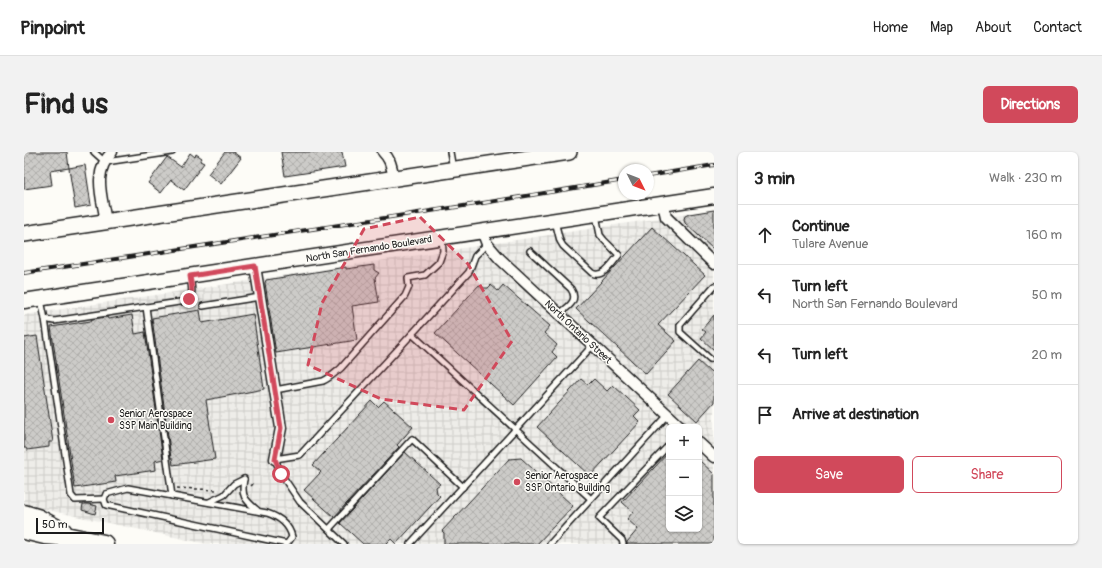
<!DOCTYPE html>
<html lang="en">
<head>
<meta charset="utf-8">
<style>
	body { margin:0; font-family:Pangolin,sans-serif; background:#f2f2f2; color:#222 }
	.controls { position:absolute; right:12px; bottom:12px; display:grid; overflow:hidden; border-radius:6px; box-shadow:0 1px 3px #0004 }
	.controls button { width:36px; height:36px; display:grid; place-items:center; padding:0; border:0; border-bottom:1px solid #e0e0e0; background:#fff; color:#222; font:20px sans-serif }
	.compass { position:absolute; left:594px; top:12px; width:36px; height:36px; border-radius:50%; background:#fff; box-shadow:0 1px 3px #0004; rotate:132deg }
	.scale { position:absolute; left:12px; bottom:10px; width:68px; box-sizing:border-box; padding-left:4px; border:2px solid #1c1c1c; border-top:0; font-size:11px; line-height:14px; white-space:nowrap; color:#1c1c1c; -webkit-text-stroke:3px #fdfcf7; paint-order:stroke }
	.stop { position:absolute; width:12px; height:12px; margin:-9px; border:3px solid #d1495b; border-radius:50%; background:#fff }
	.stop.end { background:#d1495b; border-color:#fff; box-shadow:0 1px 4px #0008 }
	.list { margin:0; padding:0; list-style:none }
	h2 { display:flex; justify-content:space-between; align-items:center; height:52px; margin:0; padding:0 16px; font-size:17px }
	h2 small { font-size:13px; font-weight:400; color:#767676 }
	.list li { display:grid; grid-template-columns:26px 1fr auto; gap:12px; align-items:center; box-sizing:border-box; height:60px; padding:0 16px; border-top:1px solid #e0e0e0 }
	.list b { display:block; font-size:15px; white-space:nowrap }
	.list p { margin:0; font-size:13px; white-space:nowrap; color:#767676 }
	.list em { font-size:13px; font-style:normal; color:#767676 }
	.actions { display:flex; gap:8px; padding:12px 16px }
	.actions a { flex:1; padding:9px 0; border:1px solid #d1495b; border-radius:6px; text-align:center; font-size:14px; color:#d1495b }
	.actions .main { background:#d1495b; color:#fff }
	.icon { flex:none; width:22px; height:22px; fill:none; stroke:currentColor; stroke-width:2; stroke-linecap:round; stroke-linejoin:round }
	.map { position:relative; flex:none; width:690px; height:392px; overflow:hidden; border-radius:6px }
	header { display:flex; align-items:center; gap:24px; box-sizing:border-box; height:56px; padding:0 20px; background:#fff; border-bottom:1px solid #e0e0e0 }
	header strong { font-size:19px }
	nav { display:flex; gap:22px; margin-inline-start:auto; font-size:14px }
	.intro { display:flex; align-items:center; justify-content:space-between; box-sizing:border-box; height:96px; padding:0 24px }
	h1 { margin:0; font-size:28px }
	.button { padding:10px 18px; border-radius:6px; background:#d1495b; color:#fff; font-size:14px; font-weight:700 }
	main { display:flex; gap:24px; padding:0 24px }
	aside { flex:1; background:#fff; border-radius:6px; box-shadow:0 1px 3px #0004 }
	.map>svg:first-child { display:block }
	.industrial { fill:url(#industrial-grid); fill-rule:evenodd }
	.building { fill:url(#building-cross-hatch); stroke:#1c1c1c }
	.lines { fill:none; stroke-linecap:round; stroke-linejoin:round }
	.lane-casing { stroke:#1c1c1c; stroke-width:8 }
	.street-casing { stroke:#1c1c1c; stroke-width:13 }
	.secondary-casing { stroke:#1c1c1c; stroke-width:17 }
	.primary-casing { stroke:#1c1c1c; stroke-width:18 }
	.highway-casing { stroke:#1c1c1c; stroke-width:21 }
	.path { stroke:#1c1c1c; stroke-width:1.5; stroke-dasharray:3 3; stroke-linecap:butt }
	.lane { stroke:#fdfcf7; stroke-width:5 }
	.street { stroke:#fdfcf7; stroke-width:10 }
	.secondary { stroke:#fdfcf7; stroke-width:14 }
	.primary { stroke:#fdfcf7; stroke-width:15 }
	.highway { stroke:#fdfcf7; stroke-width:18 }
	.rail-casing { stroke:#1c1c1c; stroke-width:4 }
	.rail { stroke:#fdfcf7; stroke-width:2.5; stroke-dasharray:8; stroke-linecap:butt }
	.route { stroke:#d1495b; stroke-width:5 }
	.marked { fill:#d1495b; fill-opacity:0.2; stroke:#d1495b; stroke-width:3; stroke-dasharray:8 5; stroke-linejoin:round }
	.poi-dot { fill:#d1495b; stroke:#fdfcf7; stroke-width:1.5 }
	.labels { text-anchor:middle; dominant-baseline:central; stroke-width:3; stroke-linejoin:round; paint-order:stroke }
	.street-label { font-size:10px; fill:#1c1c1c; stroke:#fdfcf7 }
	.poi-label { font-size:10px; fill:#1c1c1c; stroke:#fdfcf7; text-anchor:start }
</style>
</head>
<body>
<header>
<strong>Pinpoint</strong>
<nav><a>Home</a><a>Map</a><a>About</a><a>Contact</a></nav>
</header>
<div class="intro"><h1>Find us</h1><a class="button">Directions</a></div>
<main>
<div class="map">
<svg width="690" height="392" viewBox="0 0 690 392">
	<defs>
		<pattern id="industrial-grid" width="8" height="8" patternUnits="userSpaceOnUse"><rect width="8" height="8" fill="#eeede9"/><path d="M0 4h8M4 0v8" fill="none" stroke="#cccbc7"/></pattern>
		<pattern id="building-cross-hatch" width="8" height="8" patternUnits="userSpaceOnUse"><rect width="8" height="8" fill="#cccbc8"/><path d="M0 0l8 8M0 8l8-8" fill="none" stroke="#afaeab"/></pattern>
	</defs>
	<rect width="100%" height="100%" fill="#fdfcf7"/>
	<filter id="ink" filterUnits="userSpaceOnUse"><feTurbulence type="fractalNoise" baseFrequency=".025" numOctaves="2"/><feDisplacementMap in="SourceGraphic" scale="8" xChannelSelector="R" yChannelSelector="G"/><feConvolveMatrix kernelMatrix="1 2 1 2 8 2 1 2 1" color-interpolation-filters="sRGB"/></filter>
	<g filter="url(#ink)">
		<path class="industrial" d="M690,58V392H183L0,353V163ZM645,275H675V377H645Z"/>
		<g class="building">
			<path d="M0,0H43L45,16L26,19L28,33L0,37Z"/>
			<path d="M201,0H209L217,6L197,32L184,22Z"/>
			<path d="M257,0H318L321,15L261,24Z"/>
			<path d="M166,1L171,5L172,2L178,6L176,9L180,11L160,38L147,28L137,41L124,31L143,5L157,15Z"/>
			<path d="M61,13L67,53L51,56L45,16Z"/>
			<path d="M690,58V98L661,71L660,67L661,64L665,62Z"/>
			<path d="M628,75L681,123L634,173L652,189L622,222L552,157Z"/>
			<path d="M350,113V118L355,121L351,126L355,150L328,154L333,188L252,201L241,131L242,128L322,115V117Z"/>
			<path d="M455,133L459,136H464L467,133L474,139L479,133L526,174L520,181L533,193L528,200L533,205L490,253L411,181Z"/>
			<path d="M176,158L178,171L229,162L240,237L182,248L191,307L149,313L148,306H147L128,166Z"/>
			<path d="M108,163L111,182L121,180L139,307L131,309L132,318L91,324L92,330L51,336L27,175L67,169L68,167L83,165L84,167Z"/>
			<path d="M690,163V198L677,186L682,180L678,177Z"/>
			<path d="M13,184L29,290H25V295L3,298L2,296H0V186Z"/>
			<path d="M674,209L686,220L690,216V250L673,269L644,242Z"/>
			<path d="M557,227L564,233L570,227L583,239L589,233L616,258L610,264L616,270L566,324L513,275Z"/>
			<path d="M348,249L354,255L360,249L389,275L373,293L375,295L310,365L280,338L297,320L289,313Z"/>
			<path d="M381,300L416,332L412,335L413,341L416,344L372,392L367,387L362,392H339L316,371Z"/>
			<path d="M645,300V377H675V308L690,322V392H603V390L614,377L603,367L609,360L598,350Z"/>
			<path d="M497,306L549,354L513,392H420V381L418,379L485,307Z"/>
			<path d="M59,352H64L73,354L71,362L58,358Z"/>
		</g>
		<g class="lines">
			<defs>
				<g id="lane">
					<path d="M70,0L80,9"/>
					<path d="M426,0L429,17"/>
					<path d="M82,10L148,0"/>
					<path d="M531,69L536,89L539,94L568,121C579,127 589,110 595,103L580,88L576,83L572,63"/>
					<path d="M463,92L451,104L445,120L388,182L567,347"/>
					<path d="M506,99L547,137C555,149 544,155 535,162"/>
					<path d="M17,148L21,167L30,169L162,149C171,143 167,134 166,124"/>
					<path d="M179,154L236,145"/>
					<path d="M122,155L148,344"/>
					<path d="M21,167L47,343L51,348L80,347"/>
					<path d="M686,207L656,180V173L690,134"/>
					<path d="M251,238L299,229C306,226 311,221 317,216L381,144L385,135L384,126L401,123L415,110L419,99L418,86"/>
					<path d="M220,327C217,344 220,347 233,358"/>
					<path d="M185,350L200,343L210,332L220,327"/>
					<path d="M305,377L388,287L439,335"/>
					<path d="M263,392L82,353L80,347L82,342L104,336L243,361C255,365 265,372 268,385L263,392"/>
					<path d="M320,392L276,350L257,322L251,307L276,303L388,182"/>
					<path d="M386,392L569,193"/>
					<path d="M526,392L644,263"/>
					<path d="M599,392L598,388L575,366L645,293"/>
				</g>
				<g id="street">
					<path d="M359,0C367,8 367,14 370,26"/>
					<path d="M639,52L642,65L690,112"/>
					<path d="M82,70C78,44 68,21 88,0"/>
					<path d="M458,79L463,92L476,107L657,275"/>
					<path d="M231,114L257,276L251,307"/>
					<path d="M675,291L690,305"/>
				</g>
				<path id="secondary" d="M0,149L690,44"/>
				<path id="primary" d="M0,82L545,0"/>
				<g id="highway">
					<path d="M0,362L13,366L39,380"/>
					<path d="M0,378L21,383L46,385L80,392"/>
				</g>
			</defs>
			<use href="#lane" class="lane-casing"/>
			<use href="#street" class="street-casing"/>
			<use href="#secondary" class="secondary-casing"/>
			<use href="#primary" class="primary-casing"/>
			<use href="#highway" class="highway-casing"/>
			<g class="path">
				<path d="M227,334L231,330"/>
				<path d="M153,336L193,338"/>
			</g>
			<use href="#lane" class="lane"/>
			<use href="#street" class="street"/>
			<use href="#secondary" class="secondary"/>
			<use href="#primary" class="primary"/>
			<use href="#highway" class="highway"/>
			<defs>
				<g id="rail">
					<path d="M624,24L690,13"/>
					<path d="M0,121L459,51L600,28"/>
				</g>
			</defs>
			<use href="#rail" class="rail-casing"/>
			<use href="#rail" class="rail"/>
		</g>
	</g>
	<g class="lines" filter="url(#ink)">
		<path class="route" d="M165,147C170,140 167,132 166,124L231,114L257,276L251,307L257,322"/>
	</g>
	<path class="marked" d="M396,65L444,112L488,189L440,258L357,247L284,213L298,151L340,77Z"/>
	<g class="poi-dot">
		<circle cx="87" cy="268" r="4"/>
		<circle cx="493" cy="330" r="4"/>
	</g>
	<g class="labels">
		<g class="street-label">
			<text transform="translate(345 97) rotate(-9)">North San Fernando Boulevard</text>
			<text transform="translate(554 180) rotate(43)">North Ontario Street</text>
		</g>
		<g class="poi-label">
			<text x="95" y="262">Senior Aerospace<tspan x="95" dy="12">SSP Main Building</tspan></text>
			<text x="501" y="324">Senior Aerospace<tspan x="501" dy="12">SSP Ontario Building</tspan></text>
		</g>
	</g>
</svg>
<div class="controls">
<button>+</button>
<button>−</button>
<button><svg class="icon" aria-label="layers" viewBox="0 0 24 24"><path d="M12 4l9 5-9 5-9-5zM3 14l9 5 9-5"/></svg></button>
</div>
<svg class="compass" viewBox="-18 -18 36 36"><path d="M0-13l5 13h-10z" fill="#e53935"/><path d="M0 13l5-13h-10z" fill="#767676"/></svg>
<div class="scale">50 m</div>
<div class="stop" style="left:257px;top:322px"></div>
<div class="stop end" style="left:165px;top:147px"></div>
</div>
<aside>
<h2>3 min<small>Walk · 230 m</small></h2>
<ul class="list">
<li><svg class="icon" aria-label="ahead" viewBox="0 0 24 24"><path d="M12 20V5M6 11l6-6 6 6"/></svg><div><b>Continue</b><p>Tulare Avenue</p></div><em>160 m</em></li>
<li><svg class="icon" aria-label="left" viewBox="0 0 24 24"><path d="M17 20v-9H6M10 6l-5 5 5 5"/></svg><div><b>Turn left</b><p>North San Fernando Boulevard</p></div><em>50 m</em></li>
<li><svg class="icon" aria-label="left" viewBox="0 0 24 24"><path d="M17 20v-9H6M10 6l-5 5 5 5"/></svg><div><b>Turn left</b></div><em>20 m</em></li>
<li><svg class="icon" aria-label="arrive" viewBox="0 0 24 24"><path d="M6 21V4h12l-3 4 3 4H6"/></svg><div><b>Arrive at destination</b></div></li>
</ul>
<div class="actions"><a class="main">Save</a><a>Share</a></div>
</aside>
</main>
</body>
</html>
